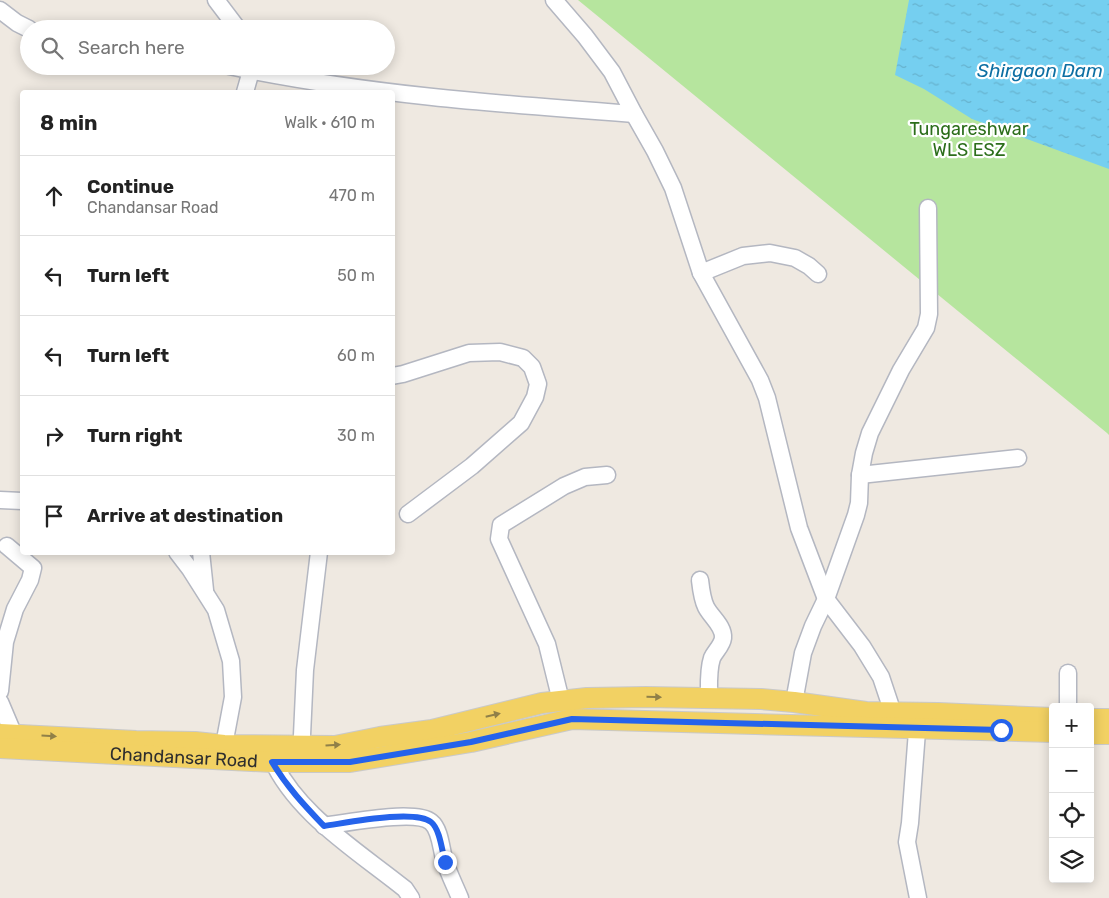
<!DOCTYPE html>
<html lang="en">
<head>
<meta charset="utf-8">
<style>
	body { margin:0; font-family:Rubik,sans-serif; background:#f2f2f2; color:#222 }
	.controls { position:absolute; right:15px; bottom:15px; display:grid; overflow:hidden; border-radius:5px; box-shadow:0 2px 12px #0003 }
	.controls button { width:45px; height:45px; display:grid; place-items:center; padding:0; border:0; border-bottom:1px solid #e0e0e0; background:#fff; color:#222; font:25px sans-serif }
	.stop { position:absolute; width:15px; height:15px; margin:-11px; border:4px solid #2563eb; border-radius:50%; background:#fff }
	.stop.end { background:#2563eb; border-color:#fff; box-shadow:0 1px 5px #0008 }
	.list { margin:0; padding:0; list-style:none }
	h2 { display:flex; justify-content:space-between; align-items:center; height:65px; margin:0; padding:0 20px; font-size:21px }
	h2 small { font-size:16px; font-weight:400; color:#767676 }
	.list li { display:grid; grid-template-columns:32px 1fr auto; gap:15px; align-items:center; box-sizing:border-box; height:80px; padding:0 20px; border-top:1px solid #e0e0e0 }
	.list b { display:block; font-size:19px; white-space:nowrap }
	.list p { margin:0; font-size:16px; white-space:nowrap; color:#767676 }
	.list em { font-size:16px; font-style:normal; color:#767676 }
	.icon { flex:none; width:28px; height:28px; fill:none; stroke:currentColor; stroke-width:2; stroke-linecap:round; stroke-linejoin:round }
	.map { position:relative; flex:none; width:1109px; height:898px; overflow:hidden }
	.search { position:absolute; background:#fff; box-shadow:0 2px 12px #0003; left:20px; top:20px; width:375px; height:55px; display:flex; align-items:center; gap:12px; box-sizing:border-box; padding:0 18px; border-radius:28px; color:#767676; font-size:19px }
	.panel { position:absolute; background:#fff; box-shadow:0 2px 12px #0003; left:20px; top:90px; width:375px; height:465px; border-radius:5px }
	.map>svg:first-child { display:block }
	.park { fill:#b6e59e }
	.water { fill:url(#water-ripples) }
	.lines { fill:none; stroke-linecap:round; stroke-linejoin:round }
	.minor-casing { stroke:#b4b7c1; stroke-width:19 }
	.major-casing { stroke:#c9c9c9; stroke-width:22 }
	.minor { stroke:#fff; stroke-width:16 }
	.major { stroke:#f2d163; stroke-width:20 }
	.oneway { fill:#908048 }
	.route { stroke:#2563eb; stroke-width:6 }
	.labels { text-anchor:middle; dominant-baseline:central; stroke-width:4.5; stroke-linejoin:round; paint-order:stroke }
	.park-label { font-size:18px; fill:#2c6e1b; stroke:#fff }
	.street-label { font-size:18px; fill:#2e2e2e; stroke:#fff }
	.water-label { font-size:19px; font-style:italic; fill:#0d6fa3; stroke:#fff }
</style>
</head>
<body>
<div class="map">
<svg width="1109" height="898" viewBox="0 0 1109 898">
	<defs>
		<pattern id="water-ripples" width="26" height="14" patternUnits="userSpaceOnUse" patternTransform="scale(1.25)"><rect width="26" height="14" fill="#75cff0"/><path d="M2 4q2-2 4 0t4 0M15 11q2-2 4 0t4 0" fill="none" stroke="#66b2ce"/></pattern>
	</defs>
	<rect width="100%" height="100%" fill="#efe9e1"/>
	<path class="park" d="M578,0H1109V435L1107,433Z"/>
	<path class="water" d="M909,0H1109V169L972,119L924,89L895,75Z"/>
	<g class="lines">
		<defs>
			<g id="minor">
				<path d="M216,0L238,29"/>
				<path d="M554,0L585,36L612,72L634,114L655,151L673,188L701,273L760,380L767,398L799,528L826,599L862,646L881,677L893,713L895,722"/>
				<path d="M0,10L17,23L29,29"/>
				<path d="M229,66C362,94 498,104 634,114"/>
				<path d="M245,92L251,71"/>
				<path d="M701,273L743,256L770,253L795,258L809,266L818,274"/>
				<path d="M392,376L403,374L469,353L500,352L523,358L532,367L538,384L535,397L521,423L472,466L408,514"/>
				<path d="M860,475L1018,458"/>
				<path d="M0,500L22,501"/>
				<path d="M177,552L190,569L216,610L231,661L233,697L224,745"/>
				<path d="M201,552L205,590"/>
				<path d="M700,580C701,589 702,599 706,607C711,617 724,626 723,638C722,646 715,651 712,658C708,670 709,685 709,697"/>
				<path d="M1068,673V707"/>
				<path d="M0,691L5,642L15,609L30,580L33,568L7,546"/>
				<path d="M561,701L547,644L499,539L501,525L564,486L585,477L607,475"/>
				<path d="M0,702L14,735"/>
				<path d="M794,702L803,653L813,626L826,599L856,515L859,503L860,475L864,453L870,433L901,370L926,328L929,314L928,208"/>
				<path d="M269,752C291,811 358,851 405,889L411,898"/>
				<path d="M301,757L305,670L319,552"/>
				<path d="M324,826C345,823 416,809 431,822C441,830 441,851 445,862C449,874 455,886 460,898"/>
				<path d="M918,898L907,842L910,823L918,718"/>
			</g>
			<g id="major">
				<path d="M1090,719H1109"/>
				<path d="M0,734L136,741L195,742L224,745L335,746L380,737L432,730L542,703L587,698L646,697L761,699L794,702L866,712L938,713L1053,718"/>
				<path d="M1090,734H1109"/>
				<path id="s1" d="M0,748L272,762H350L471,742L572,719L1053,732"/>
			</g>
		</defs>
		<use href="#minor" class="minor-casing"/>
		<use href="#major" class="major-casing"/>
		<use href="#minor" class="minor"/>
		<use href="#major" class="major"/>
	</g>
	<defs><path id="oneway-solid" d="M-6-.8H1V-3.2L6.5 0L1 3.2V.8H-6Z" transform="scale(1.25)"/></defs>
	<g class="oneway">
		<use href="#oneway-solid" transform="translate(654 697) rotate(1)"/>
		<use href="#oneway-solid" transform="translate(493 715) rotate(-13)"/>
		<use href="#oneway-solid" transform="translate(49 736) rotate(3)"/>
		<use href="#oneway-solid" transform="translate(333 745) rotate(-4)"/>
	</g>
	<g class="lines">
		<path class="route" d="M445,862C442,851 440,829 431,822C414,809 346,823 324,826C304,805 287,787 272,762H350L471,742L572,719L1001,730"/>
	</g>
	<g class="labels">
		<g class="park-label">
			<text x="969" y="129">Tungareshwar<tspan x="969" dy="21">WLS ESZ</tspan></text>
		</g>
		<g class="street-label">
			<text stroke="none"><textPath href="#s1" startOffset="184">Chandansar Road</textPath></text>
		</g>
		<g class="water-label">
			<text x="1040" y="70">Shirgaon Dam</text>
		</g>
	</g>
</svg>
<div class="controls">
<button>+</button>
<button>−</button>
<button><svg class="icon" aria-label="locate" viewBox="0 0 24 24"><circle cx="12" cy="12" r="6"/><path d="M12 2v4M12 18v4M2 12h4M18 12h4"/></svg></button>
<button><svg class="icon" aria-label="layers" viewBox="0 0 24 24"><path d="M12 4l9 5-9 5-9-5zM3 14l9 5 9-5"/></svg></button>
</div>
<div class="stop" style="left:1001px;top:730px"></div>
<div class="stop end" style="left:445px;top:862px"></div>
<div class="search"><svg class="icon" aria-label="search" viewBox="0 0 24 24"><circle cx="10" cy="10" r="6"/><path d="M15 15l6 6"/></svg>Search here</div>
<section class="panel">
<h2>8 min<small>Walk · 610 m</small></h2>
<ul class="list">
<li><svg class="icon" aria-label="ahead" viewBox="0 0 24 24"><path d="M12 20V5M6 11l6-6 6 6"/></svg><div><b>Continue</b><p>Chandansar Road</p></div><em>470 m</em></li>
<li><svg class="icon" aria-label="left" viewBox="0 0 24 24"><path d="M17 20v-9H6M10 6l-5 5 5 5"/></svg><div><b>Turn left</b></div><em>50 m</em></li>
<li><svg class="icon" aria-label="left" viewBox="0 0 24 24"><path d="M17 20v-9H6M10 6l-5 5 5 5"/></svg><div><b>Turn left</b></div><em>60 m</em></li>
<li><svg class="icon" aria-label="right" viewBox="0 0 24 24"><path d="M7 20v-9h11M14 6l5 5-5 5"/></svg><div><b>Turn right</b></div><em>30 m</em></li>
<li><svg class="icon" aria-label="arrive" viewBox="0 0 24 24"><path d="M6 21V4h12l-3 4 3 4H6"/></svg><div><b>Arrive at destination</b></div></li>
</ul>
</section>
</div>
</body>
</html>
